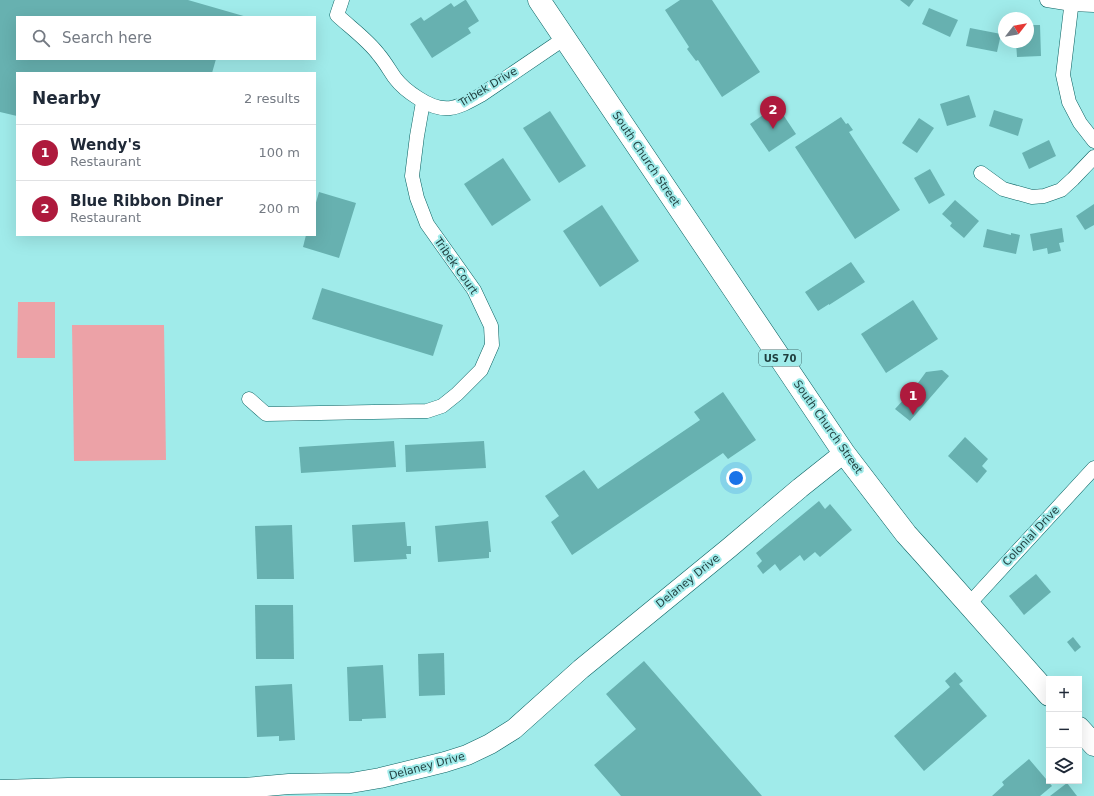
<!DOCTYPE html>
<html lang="en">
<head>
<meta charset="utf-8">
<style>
	body { margin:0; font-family:"DejaVu Sans",sans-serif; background:#f6f6f7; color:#1f2937 }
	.controls { position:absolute; right:12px; bottom:12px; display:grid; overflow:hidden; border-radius:0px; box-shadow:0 4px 16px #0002 }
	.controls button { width:36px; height:36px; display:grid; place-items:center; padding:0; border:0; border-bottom:1px solid #e0e1e3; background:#fff; color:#1f2937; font:20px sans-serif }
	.compass { position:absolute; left:998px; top:12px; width:36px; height:36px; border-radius:50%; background:#fff; box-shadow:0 4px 16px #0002; rotate:59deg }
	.you { position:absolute; left:736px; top:478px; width:14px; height:14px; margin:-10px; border:3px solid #fff; border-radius:50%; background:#1a73e8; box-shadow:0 0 0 6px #1a73e833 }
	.badge { display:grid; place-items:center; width:26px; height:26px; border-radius:50%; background:#ae1a3d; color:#fff; font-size:13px; font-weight:700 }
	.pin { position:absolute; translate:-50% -33px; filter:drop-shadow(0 1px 2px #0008) }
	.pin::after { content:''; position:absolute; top:21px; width:14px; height:12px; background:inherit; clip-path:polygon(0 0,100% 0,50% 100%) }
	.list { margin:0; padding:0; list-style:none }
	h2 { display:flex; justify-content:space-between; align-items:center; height:52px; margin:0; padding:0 16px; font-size:17px }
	h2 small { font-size:13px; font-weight:400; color:#747a83 }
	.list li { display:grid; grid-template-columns:26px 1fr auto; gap:12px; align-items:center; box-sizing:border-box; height:56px; padding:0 16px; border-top:1px solid #e0e1e3 }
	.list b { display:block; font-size:15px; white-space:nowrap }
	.list p { margin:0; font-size:13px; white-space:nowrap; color:#747a83 }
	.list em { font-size:13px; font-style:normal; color:#747a83 }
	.icon { flex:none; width:22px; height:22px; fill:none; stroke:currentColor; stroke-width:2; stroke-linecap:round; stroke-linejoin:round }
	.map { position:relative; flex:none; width:1094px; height:796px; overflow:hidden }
	.search { position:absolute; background:#fff; box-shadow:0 4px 16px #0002; left:16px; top:16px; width:300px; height:44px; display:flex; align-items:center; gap:10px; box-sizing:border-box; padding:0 14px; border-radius:0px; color:#747a83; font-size:15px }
	.panel { position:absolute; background:#fff; box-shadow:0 4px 16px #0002; left:16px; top:72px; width:300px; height:164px; border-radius:0px }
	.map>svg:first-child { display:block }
	.green { fill:#eca2a7 }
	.building { fill:#67b1b0 }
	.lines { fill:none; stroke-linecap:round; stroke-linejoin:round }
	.street-casing { stroke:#0a6262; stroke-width:15 }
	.secondary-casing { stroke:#0a6262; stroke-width:21 }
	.primary-casing { stroke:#0a6262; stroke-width:23 }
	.street { stroke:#fff; stroke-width:14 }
	.secondary { stroke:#fff; stroke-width:20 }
	.primary { stroke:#fff; stroke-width:22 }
	.labels { text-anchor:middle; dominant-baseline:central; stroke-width:4; stroke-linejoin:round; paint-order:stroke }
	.shield { fill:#a0ebea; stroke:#457171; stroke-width:1 }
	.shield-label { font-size:10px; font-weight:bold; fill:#1e3d3d }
	.street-label { font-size:11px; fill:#1e3d3d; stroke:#a0ebea }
</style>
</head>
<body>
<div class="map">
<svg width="1094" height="796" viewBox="0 0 1094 796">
	<rect width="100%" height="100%" fill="#a0ebea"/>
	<g class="green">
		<path d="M18,302H55V358H17Z"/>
		<path d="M72,325H164L166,460L74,461Z"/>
	</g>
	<g class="building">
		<path d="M0,0H188L247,17H17V59H216L212,73H17V116L0,112Z"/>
		<path d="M465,0H466L479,21L468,28L471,33L432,58L410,24L421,17L424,21L451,3L454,7Z"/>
		<path d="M680,0H712L760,72L722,97L698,60L696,61L687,49L689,47L665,10Z"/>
		<path d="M900,0H914L909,7Z"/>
		<path d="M929,8L958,20L950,37L922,24Z"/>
		<path d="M1028,25H1040L1041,56L1017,57L1016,42H1028Z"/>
		<path d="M970,28L1001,34L997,52L966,46Z"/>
		<path d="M969,95L976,117L947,126L940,104Z"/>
		<path d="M773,108L778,116L782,113L796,134L769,152L750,124Z"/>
		<path d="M994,110L1023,119L1018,136L989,126Z"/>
		<path d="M550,111L586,166L559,183L523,128Z"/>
		<path d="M841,117L846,124L848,123L853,130L849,132L900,210L855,239L795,147Z"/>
		<path d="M919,118L934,128L917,153L902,143Z"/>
		<path d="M1049,140L1056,156L1029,169L1022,153Z"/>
		<path d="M503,158L531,200L492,226L464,184Z"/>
		<path d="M930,169L945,195L929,204L914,178Z"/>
		<path d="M319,192L356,203L339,258L303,247L306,235H315V206Z"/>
		<path d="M955,200L979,221L964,238L950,226L952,223L942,214Z"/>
		<path d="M1094,204V225L1085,230L1076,216Z"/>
		<path d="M602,205L639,261L600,287L563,231Z"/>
		<path d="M1062,228L1064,242L1059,243L1061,251L1048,254L1047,248L1033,251L1030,234Z"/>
		<path d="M987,229L1011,235V233L1020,235L1016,254L983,247Z"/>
		<path d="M851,262L865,282L829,305V304L818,311L805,292Z"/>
		<path d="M322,288L443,325L433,356L312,319Z"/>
		<path d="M913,300L938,339L886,373L861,334Z"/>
		<path d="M942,370L949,376L910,421L895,409L915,387L926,372Z"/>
		<path d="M723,392L756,440L728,459L723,453L572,555L551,522L559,516L545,496L584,470L598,489L700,420L694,412Z"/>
		<path d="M965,437L988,459L982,466L987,471L977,483L948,456Z"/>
		<path d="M394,441L396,467L301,473L299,447Z"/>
		<path d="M484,441L486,468L406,472L405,445Z"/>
		<path d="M819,501L825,509L830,504L852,530L820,557L815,552L804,561L800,555L780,571L775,564L763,574L757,566L762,561L756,553Z"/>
		<path d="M488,521L491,552H489V558L438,562L435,526Z"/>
		<path d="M405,522L407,546H411V554H406L407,559L354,562L352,525Z"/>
		<path d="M292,525L294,579H257L255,526Z"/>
		<path d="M1036,574L1051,592L1024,615L1009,596Z"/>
		<path d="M255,605H293L294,659H256Z"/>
		<path d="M1073,637L1081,647L1075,652L1067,642Z"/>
		<path d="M444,653L445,695L419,696L418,654Z"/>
		<path d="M644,661L762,796H621L594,765L636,729L606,694Z"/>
		<path d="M383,665L386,718L362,719V721H349L347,667Z"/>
		<path d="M955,672L963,681L959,684L987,716L924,771L894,736L950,687L945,681Z"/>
		<path d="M292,684L295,740L279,741V736L257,737L255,686Z"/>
		<path d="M1029,759L1052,786L1040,796H992L1004,785L1002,782Z"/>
		<path d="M1067,783L1077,796H1050Z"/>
	</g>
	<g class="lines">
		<defs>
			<g id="street">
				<path d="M342,0L337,15C351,28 368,40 379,55C385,62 390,71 395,78C401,86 410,93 418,98C444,115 456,109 481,95L565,38"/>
				<path d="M1047,0L1072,4L1094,5"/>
				<path d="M1072,0L1063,75L1069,102L1080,123L1094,141"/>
				<path d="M981,173L1003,189L1032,197L1044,196L1061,190L1073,179L1094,157"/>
				<path d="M249,399L266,414L427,411L442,406L457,394L481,370L492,345L491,326L474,290L427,224L417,198L412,176L417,136L423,102"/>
				<path d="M969,604L1094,468"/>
			</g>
			<path id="secondary" d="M0,790L68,788H244L289,784L351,783L380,778L445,762L467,755L490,744L514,729L581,669L729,548L800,488L844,453"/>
			<g id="primary">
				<path d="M539,0L844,453L906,534L924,554L1049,695"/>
				<path d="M1079,728L1094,745"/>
			</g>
		</defs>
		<use href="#street" class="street-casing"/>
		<use href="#secondary" class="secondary-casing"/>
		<use href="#primary" class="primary-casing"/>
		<use href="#street" class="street"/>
		<use href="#secondary" class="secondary"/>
		<use href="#primary" class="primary"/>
	</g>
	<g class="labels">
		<rect class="shield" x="759" y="350" width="42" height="16" rx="3"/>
		<g class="shield-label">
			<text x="780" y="358">US 70</text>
		</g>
		<g class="street-label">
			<text transform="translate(488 87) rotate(-31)">Tribek Drive</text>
			<text transform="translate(646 159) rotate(56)">South Church Street</text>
			<text transform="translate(456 266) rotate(55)">Tribek Court</text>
			<text transform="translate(828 427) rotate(55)">South Church Street</text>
			<text transform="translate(1031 536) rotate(-47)">Colonial Drive</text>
			<text transform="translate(688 581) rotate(-39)">Delaney Drive</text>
			<text transform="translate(427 766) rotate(-15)">Delaney Drive</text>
		</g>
	</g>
</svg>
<div class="controls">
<button>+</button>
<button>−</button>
<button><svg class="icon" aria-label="layers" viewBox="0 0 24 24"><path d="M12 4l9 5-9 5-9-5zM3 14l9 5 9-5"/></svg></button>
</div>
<svg class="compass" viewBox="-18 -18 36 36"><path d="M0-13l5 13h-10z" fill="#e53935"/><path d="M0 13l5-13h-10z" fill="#747a83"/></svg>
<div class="you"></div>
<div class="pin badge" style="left:913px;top:415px">1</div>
<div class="pin badge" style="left:773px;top:129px">2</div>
<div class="search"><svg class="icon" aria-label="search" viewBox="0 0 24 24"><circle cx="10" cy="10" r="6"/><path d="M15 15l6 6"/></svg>Search here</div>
<section class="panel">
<h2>Nearby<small>2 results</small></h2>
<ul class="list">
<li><span class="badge">1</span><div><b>Wendy's</b><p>Restaurant</p></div><em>100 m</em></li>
<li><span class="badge">2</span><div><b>Blue Ribbon Diner</b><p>Restaurant</p></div><em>200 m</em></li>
</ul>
</section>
</div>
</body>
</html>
